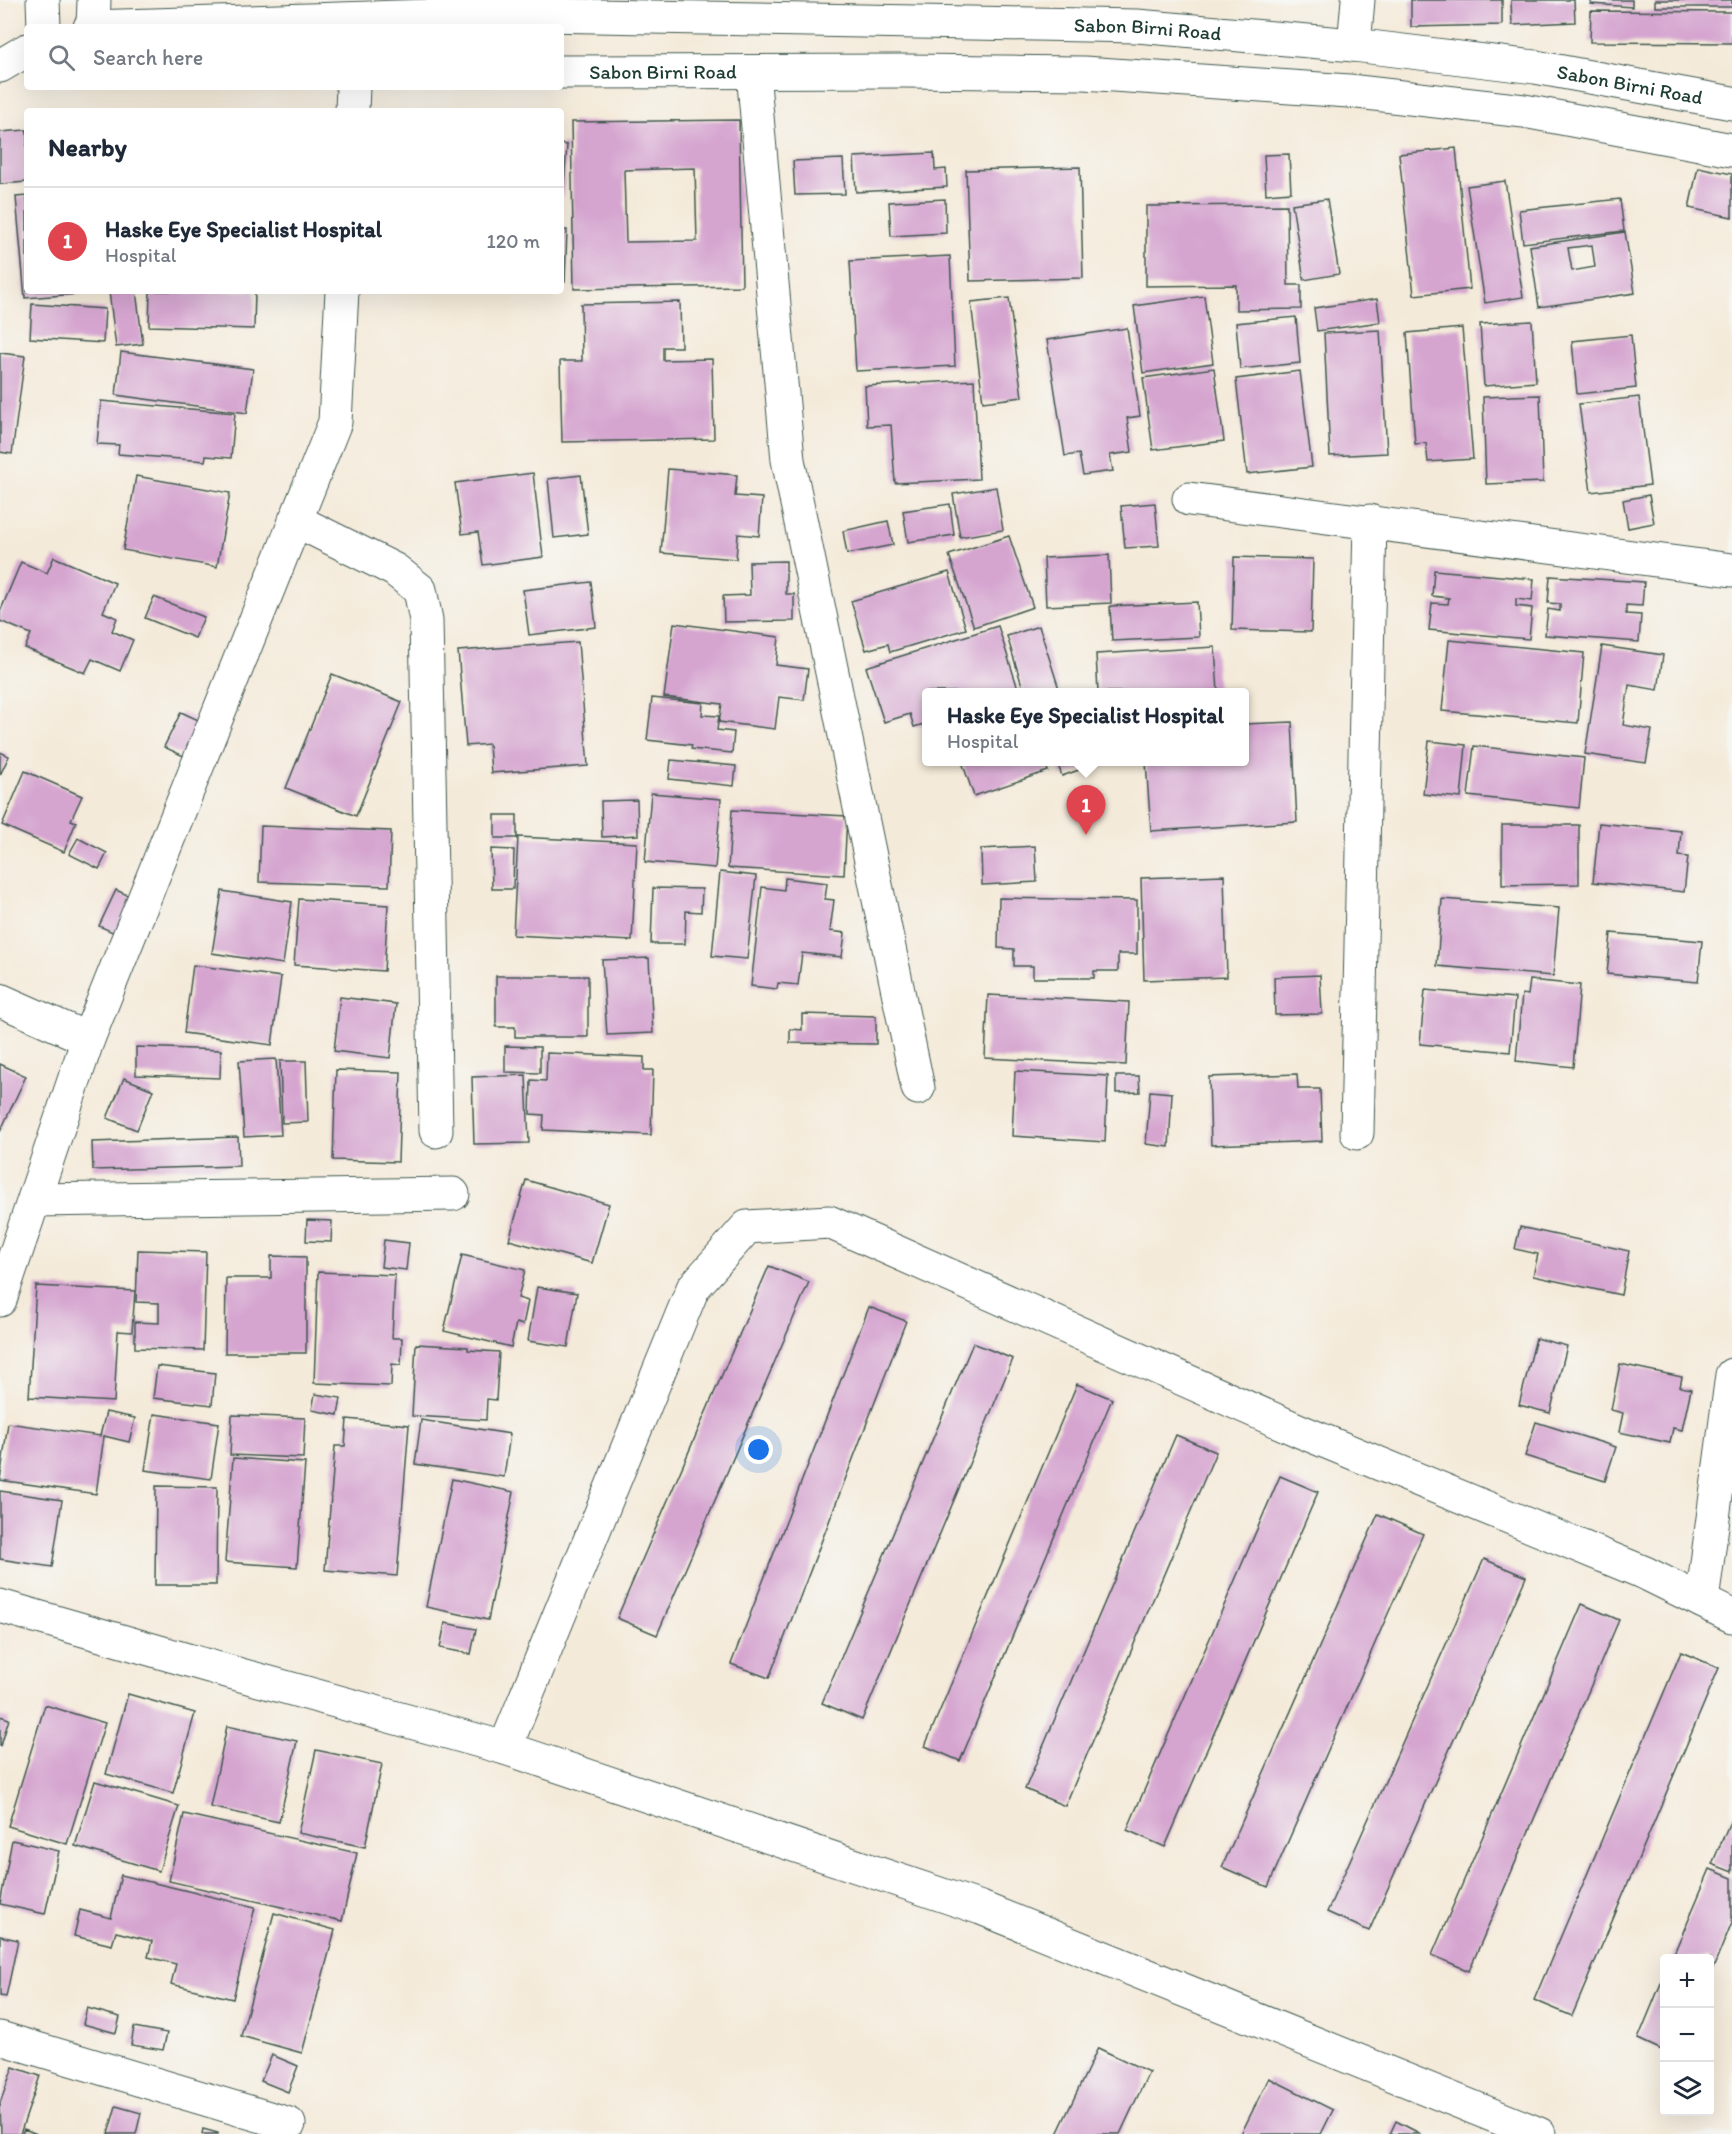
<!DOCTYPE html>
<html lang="en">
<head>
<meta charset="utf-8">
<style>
	body { margin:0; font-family:Itim,sans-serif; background:#f2f2f3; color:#1f2937 }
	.controls { position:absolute; right:18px; bottom:18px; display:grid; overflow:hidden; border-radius:6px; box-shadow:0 6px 24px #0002 }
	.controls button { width:54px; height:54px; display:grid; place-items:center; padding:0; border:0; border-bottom:2px solid #e0e1e3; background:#fff; color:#1f2937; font:30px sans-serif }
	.you { position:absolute; left:759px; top:1450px; width:21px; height:21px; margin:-15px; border:4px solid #fff; border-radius:50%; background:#1a73e8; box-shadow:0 0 0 9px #1a73e833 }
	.badge { display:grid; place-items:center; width:39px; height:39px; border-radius:50%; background:#111827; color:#fff; font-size:20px; font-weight:700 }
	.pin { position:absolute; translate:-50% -50px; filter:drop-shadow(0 2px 3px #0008) }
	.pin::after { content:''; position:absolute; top:32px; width:21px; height:18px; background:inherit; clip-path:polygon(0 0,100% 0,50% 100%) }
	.popup { position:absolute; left:922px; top:688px; width:327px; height:78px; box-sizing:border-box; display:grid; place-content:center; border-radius:6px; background:#fff; filter:drop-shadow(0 2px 4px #0005); font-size:20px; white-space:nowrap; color:#747a83 }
	.popup b { font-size:22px; color:#1f2937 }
	.popup::after { content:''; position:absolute; left:50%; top:100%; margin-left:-12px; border:12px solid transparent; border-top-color:#fff }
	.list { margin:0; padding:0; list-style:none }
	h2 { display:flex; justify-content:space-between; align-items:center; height:78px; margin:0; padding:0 24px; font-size:26px }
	h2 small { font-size:20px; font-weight:400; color:#747a83 }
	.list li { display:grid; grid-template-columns:39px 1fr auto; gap:18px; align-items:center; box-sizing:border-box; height:108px; padding:0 24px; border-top:2px solid #e0e1e3 }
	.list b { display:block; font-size:22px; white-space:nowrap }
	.list p { margin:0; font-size:20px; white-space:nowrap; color:#747a83 }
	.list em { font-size:20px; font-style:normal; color:#747a83 }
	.icon { flex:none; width:33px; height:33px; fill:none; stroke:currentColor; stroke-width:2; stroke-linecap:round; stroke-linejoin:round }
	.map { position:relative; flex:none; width:1732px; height:2134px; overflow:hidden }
	.search { position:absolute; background:#fff; box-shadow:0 6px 24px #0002; left:24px; top:24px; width:540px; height:66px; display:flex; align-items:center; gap:15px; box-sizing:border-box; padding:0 21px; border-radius:6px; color:#747a83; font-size:22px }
	.panel { position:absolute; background:#fff; box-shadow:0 6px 24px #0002; left:24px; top:108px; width:540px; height:186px; border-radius:6px }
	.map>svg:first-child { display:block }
	.building { fill:#d5a5d0; fill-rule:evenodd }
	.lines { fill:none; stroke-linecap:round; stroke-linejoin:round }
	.minor-casing { stroke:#3f574d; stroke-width:35 }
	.minor { stroke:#fff; stroke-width:33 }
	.labels { text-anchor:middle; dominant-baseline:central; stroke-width:4.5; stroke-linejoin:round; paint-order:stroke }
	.street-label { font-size:20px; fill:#1f3d34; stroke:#f6f6f2 }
</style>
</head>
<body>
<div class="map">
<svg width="1732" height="2134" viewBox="0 0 1732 2134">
	<rect width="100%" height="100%" fill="#f6f6f2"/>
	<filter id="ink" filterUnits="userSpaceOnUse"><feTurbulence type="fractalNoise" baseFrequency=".0167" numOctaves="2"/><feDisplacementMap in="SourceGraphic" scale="12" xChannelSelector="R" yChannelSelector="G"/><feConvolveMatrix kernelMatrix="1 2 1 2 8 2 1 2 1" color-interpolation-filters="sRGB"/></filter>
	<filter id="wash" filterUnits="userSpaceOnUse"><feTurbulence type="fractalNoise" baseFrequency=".008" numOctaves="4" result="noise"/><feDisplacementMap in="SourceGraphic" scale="24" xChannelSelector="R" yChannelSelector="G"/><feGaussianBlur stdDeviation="1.35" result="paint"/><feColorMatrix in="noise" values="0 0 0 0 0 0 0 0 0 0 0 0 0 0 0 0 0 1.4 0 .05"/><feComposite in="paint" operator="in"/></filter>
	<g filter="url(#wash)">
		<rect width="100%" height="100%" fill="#f4ead9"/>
		<g id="blocks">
			<g class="building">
				<path d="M1411,0H1502V25L1411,27Z"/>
				<path d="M1511,0H1574L1575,22L1512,25Z"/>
				<path d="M1591,0H1632V7L1591,4Z"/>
				<rect x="1655" y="0" width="77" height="7"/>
				<path d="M1591,11L1732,12V43L1590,42Z"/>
				<path d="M739,120L742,286L574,289L571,122ZM695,168L697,241L626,242L624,170Z"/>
				<path d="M27,130V182L0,184V132Z"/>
				<path d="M561,144L567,145L563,197H561Z"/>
				<path d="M1456,148L1470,289L1414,295L1399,154Z"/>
				<path d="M934,153L935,170L946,169L947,187L856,192L854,157Z"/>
				<path d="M1289,154L1291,192L1266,194L1264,155Z"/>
				<path d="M843,159L845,194L795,195L793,161Z"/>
				<path d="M1080,167L1083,278L970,281L966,170Z"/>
				<path d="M1698,167L1732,174V217L1689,208Z"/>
				<path d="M1505,181L1523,297L1485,303L1467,186Z"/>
				<path d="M27,196V291H90L91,293L25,298L16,197Z"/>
				<path d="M945,199L946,233L891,236L889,202Z"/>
				<path d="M1327,199L1339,274L1304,280L1292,204Z"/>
				<path d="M1620,199L1624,231L1523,243L1519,210Z"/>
				<path d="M1287,205L1288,285H1301V309L1236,310V285L1146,286V206Z"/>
				<path d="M561,230H567L565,282L561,281Z"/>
				<path d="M1625,232L1635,293L1539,307L1530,246ZM1592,245L1595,267L1572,271L1568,248Z"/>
				<path d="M950,256L955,366L856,371L850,261Z"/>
				<path d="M109,291H136L143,344L116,347Z"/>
				<path d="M150,291H255L254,329L149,326Z"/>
				<path d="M1204,296L1213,363L1143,373L1134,306Z"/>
				<path d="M1009,298L1022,397L983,402L971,302Z"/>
				<path d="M1377,299L1380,322L1317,331L1314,308Z"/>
				<path d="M680,302L681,347H663V360L712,359L714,439L562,442L560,361H582L581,304Z"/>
				<path d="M32,304L105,309L103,343L30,338Z"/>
				<path d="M1296,317L1300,363L1240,369L1236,323Z"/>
				<path d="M1532,321L1536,382L1484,386L1480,324Z"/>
				<path d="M1127,328L1140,416L1127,418L1132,452L1110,455L1113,471L1083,475L1079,454L1065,456L1047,340Z"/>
				<path d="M1462,328L1473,459L1428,462L1426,443L1415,444L1407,333Z"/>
				<path d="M1380,330L1387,453L1330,456L1324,333Z"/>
				<path d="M1631,335L1636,388L1577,394L1572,341Z"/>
				<path d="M121,352L253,369L247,413L116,395Z"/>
				<path d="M0,353L25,356L12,454L0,452Z"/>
				<path d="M1214,368L1224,441L1153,450L1143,378Z"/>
				<path d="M1300,371L1312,467L1247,474L1236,379Z"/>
				<path d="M974,380L979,479L895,483L891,425L867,426L865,386Z"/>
				<path d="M1540,395L1543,482L1486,484L1483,397Z"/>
				<path d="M1639,397L1650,485L1591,492L1579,404Z"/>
				<path d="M101,401L235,413L231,458L206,456L205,461L118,454L119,445L97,444Z"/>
				<path d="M668,469L737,475L735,496L762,498L759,536L738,534L736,559L661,553Z"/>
				<path d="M533,473L543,557L483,565L478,532L462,534L455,483Z"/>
				<path d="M581,475L588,534L554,538L548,479Z"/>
				<path d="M136,476L230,493L217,567L123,550Z"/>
				<path d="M996,487L1003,530L960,537L953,494Z"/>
				<path d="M1649,495L1654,523L1628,528L1623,500Z"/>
				<path d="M1155,503L1159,546L1125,548L1121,506Z"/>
				<path d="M950,504L954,535L908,542L903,511Z"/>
				<path d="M888,521L893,545L847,554L843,531Z"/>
				<path d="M1009,536L1033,607L974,627L949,555Z"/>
				<path d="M1109,555L1111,603L1046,606L1044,558Z"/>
				<path d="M54,557L115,583L103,612L117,618L112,631L133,640L120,671L92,659L85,673L25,648L31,634L0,621V612L21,562L47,573Z"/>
				<path d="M1234,557L1313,559L1311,632L1232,630Z"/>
				<path d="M786,561V594H794V621L724,622L723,596L750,595L749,562Z"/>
				<path d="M1434,570L1534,579L1532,601L1516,599V606L1532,608L1529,639L1429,630L1432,603L1448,604L1449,598L1432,596Z"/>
				<path d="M949,572L966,629L890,652L888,644L866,650L851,601Z"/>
				<path d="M1550,576L1644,582L1642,606L1626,605V614L1641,615L1639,642L1545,635L1548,609L1560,611V604L1548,603Z"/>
				<path d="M591,582L596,627L529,635L523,590Z"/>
				<path d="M154,597L204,617L195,638L145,618Z"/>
				<path d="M1197,602L1199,637L1112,641L1110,606Z"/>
				<path d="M674,623L779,637L776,665L808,669L804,700L779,697L775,729L719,722L722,704L664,697Z"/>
				<path d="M998,626L1019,692H927V723L914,727L910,714L884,722L866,667Z"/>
				<path d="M1039,626L1060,692H1024L1007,636Z"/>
				<path d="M1449,640L1584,653L1578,723L1442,711Z"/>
				<path d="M578,642L588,766L491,773L489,744L466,746L458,651Z"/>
				<path d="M1602,646L1663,655L1658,690L1629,685L1623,725L1652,730L1646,763L1585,754Z"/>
				<path d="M1215,647L1218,692H1098L1096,654Z"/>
				<path d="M332,674L402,702L356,816L286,788Z"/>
				<path d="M652,698L703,703L702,715L719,716L717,730L734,732L732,753L691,749L692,745L647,740Z"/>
				<path d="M181,712L207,724L190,759L164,747Z"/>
				<path d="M1292,722L1297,822L1151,831L1146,762H1245V724Z"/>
				<path d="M1429,741L1466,745L1461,798L1423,794Z"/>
				<path d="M1474,746L1584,758L1579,808L1468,796Z"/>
				<path d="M0,752L9,756L0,775Z"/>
				<path d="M671,760L736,766L734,786L669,779Z"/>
				<path d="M962,762H1045L1048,771L974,796Z"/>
				<path d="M1057,762H1089L1090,766L1062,776Z"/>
				<path d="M25,771L82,796L71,820L76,822L64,852L2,825Z"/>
				<path d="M651,793L721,799L715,868L645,862Z"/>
				<path d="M637,800L638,835L602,837L601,801Z"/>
				<path d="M732,810L847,816L844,875L728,868Z"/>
				<rect x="495" y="815" width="22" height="23"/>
				<path d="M1599,823L1681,831L1679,856L1688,857L1684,892L1593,882Z"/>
				<path d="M1502,825H1579V884L1502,885Z"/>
				<path d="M261,826L391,831L389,886L259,882Z"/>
				<path d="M518,837L637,843L632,941L513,935Z"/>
				<path d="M78,838L107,853L99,869L69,854Z"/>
				<path d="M1035,846L1037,882L982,885L981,849Z"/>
				<path d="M491,849L514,850L513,889H492Z"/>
				<path d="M720,872L756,876L747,959L712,956Z"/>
				<path d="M1224,875L1227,977L1144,980L1141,878Z"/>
				<path d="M785,878L827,883L825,899L834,900L830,931L845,933L842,957L802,953L798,985L778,983L777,989L751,986L762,887L784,890Z"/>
				<path d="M653,888L702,889L701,912L686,911L685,944H651Z"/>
				<path d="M116,890L134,898L117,934L99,926Z"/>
				<path d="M222,891L292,902L283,964L212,953Z"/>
				<path d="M999,898L1137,900V954H1118V971H1094V978H1033V966H1014V949L998,948Z"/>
				<path d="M299,899L388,905L384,971L294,965Z"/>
				<path d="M1442,899L1559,908L1553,976L1437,966Z"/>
				<path d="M1611,933L1702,941L1698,982L1607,974Z"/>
				<path d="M649,958L653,1033L607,1035L602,960Z"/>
				<path d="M193,965L281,977L272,1045L184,1033Z"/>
				<path d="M1320,975L1322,1014L1275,1015L1274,977Z"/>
				<path d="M496,976H588V1037H515V1027H496Z"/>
				<path d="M1530,980L1580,985L1573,1067L1516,1061L1522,994L1528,995Z"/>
				<path d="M1425,990L1515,998L1510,1052L1420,1044Z"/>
				<path d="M988,995L1129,1002L1126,1065L985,1058Z"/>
				<path d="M340,997L396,1004L390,1058L334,1051Z"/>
				<path d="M802,1014L876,1016V1044L790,1043V1029L802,1030Z"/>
				<path d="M505,1046L540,1047V1073L505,1072Z"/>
				<path d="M136,1047L221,1050L220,1078L136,1075Z"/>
				<path d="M547,1053L644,1057V1070H653L651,1135L543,1130L544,1115L530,1114L531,1080L546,1081Z"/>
				<path d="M276,1059L281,1135L244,1137L239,1061Z"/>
				<path d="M280,1061H306L308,1122L282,1123Z"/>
				<path d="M0,1064L26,1076L0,1132Z"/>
				<path d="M336,1070L401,1072L398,1162L333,1160Z"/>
				<path d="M1015,1071L1108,1076L1105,1142L1012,1136Z"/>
				<path d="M1297,1074L1298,1089H1320L1322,1141L1211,1145L1209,1077Z"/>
				<path d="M526,1075L529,1143L474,1144L472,1077Z"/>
				<path d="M1116,1076H1139L1140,1092L1116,1093Z"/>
				<path d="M124,1078L153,1090L137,1130L107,1118Z"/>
				<path d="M1150,1091L1172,1093L1169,1147L1146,1144Z"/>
				<path d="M238,1137L239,1166L93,1170L92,1142Z"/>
				<path d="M526,1180L609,1204L592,1263L509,1240Z"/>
				<path d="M307,1220L332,1221L331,1242L306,1241Z"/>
				<path d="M1520,1227L1629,1251L1621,1295L1533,1276L1538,1254L1515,1249Z"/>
				<path d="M384,1240L409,1243L406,1270L381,1267Z"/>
				<path d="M138,1250L206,1252L203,1350L135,1348V1322L159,1323V1303L136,1302Z"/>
				<path d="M462,1255L525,1270L518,1298L528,1301L523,1325L516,1323L511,1347L444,1331Z"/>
				<path d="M271,1256L306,1257V1353H225L226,1278H271Z"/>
				<path d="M769,1266L809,1282L657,1635L617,1618Z"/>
				<path d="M318,1272L395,1275L392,1338H402L401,1365L392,1364L391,1386L314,1383Z"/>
				<path d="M36,1286L135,1291L132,1332L118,1331L114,1402L29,1397Z"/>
				<path d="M537,1287L577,1293L568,1347L528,1341Z"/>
				<path d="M869,1307L906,1321L769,1678L731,1664Z"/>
				<path d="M1536,1338L1567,1346L1550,1413L1519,1405Z"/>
				<path d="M973,1343L1013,1359L862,1720L822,1703Z"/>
				<path d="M416,1344L468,1347V1350L499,1352L496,1400L487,1399L486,1420L412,1416Z"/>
				<path d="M1620,1364L1682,1377L1680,1387L1691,1389L1682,1430L1673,1428L1670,1443L1619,1432L1623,1413L1611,1410Z"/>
				<path d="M157,1366L215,1373L212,1405L153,1398Z"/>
				<path d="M1077,1384L1112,1399L960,1761L925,1746Z"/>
				<path d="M315,1394L341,1398L338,1415L312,1410Z"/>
				<path d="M106,1412L135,1418L129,1442L104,1436L96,1494L0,1480L8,1423L100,1436Z"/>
				<path d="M154,1414L219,1423L211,1479L145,1470Z"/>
				<path d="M232,1415L305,1418L303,1458L230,1455Z"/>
				<path d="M347,1419L409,1425L397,1576L325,1570L335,1446H345Z"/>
				<path d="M421,1420L510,1434L504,1477L415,1464Z"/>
				<path d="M1536,1422L1616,1447L1605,1481L1525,1456Z"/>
				<path d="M1176,1435L1216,1452L1065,1806L1025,1789Z"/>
				<path d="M233,1458L305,1463L297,1567L225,1562Z"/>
				<path d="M1280,1476L1318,1492L1165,1847L1127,1830Z"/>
				<path d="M452,1479L514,1492L488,1620L426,1607Z"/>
				<path d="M156,1486L217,1487L216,1585H155Z"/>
				<path d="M0,1491L62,1500L52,1567L0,1559Z"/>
				<path d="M1378,1514L1423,1534L1268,1887L1222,1867Z"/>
				<path d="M1484,1559L1526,1577L1369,1931L1327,1912Z"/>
				<path d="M1582,1604L1619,1620L1469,1971L1432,1955Z"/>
				<path d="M445,1623L476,1629L471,1654L440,1648Z"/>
				<path d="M1681,1652L1719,1668L1572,2016L1534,2000Z"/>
				<path d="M128,1694L195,1713L173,1793L106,1774Z"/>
				<path d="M45,1705L105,1723L67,1844L8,1826Z"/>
				<path d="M0,1716L9,1719L1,1746H0Z"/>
				<path d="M227,1726L297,1741L279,1822L210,1807Z"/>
				<path d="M316,1750L382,1764L365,1847L298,1833Z"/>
				<path d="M95,1781L179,1806L159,1871L75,1846Z"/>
				<path d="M184,1814L357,1853L342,1921L169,1881Z"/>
				<path d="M1732,1817V1872L1712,1864Z"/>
				<path d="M12,1840L59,1851L45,1914L0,1904Z"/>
				<path d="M1710,1869L1732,1878V1922L1710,1976V1958H1672Z"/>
				<path d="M121,1875L255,1907L233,1999L171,1984L176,1964L148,1957L152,1941L116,1932L112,1945L74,1936L80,1910L111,1918Z"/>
				<path d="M274,1913L335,1930L302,2053L241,2036Z"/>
				<path d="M0,1936L18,1940L6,1997L0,1996Z"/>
				<path d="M1664,1976V2051L1638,2039Z"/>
				<path d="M87,2008L120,2017L116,2033L83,2024Z"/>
				<path d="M134,2027L167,2033L163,2050L131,2045Z"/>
				<path d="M1098,2048L1149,2072L1120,2134H1057Z"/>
				<path d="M272,2055L298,2066L288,2092L261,2081Z"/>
				<path d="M13,2067L40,2076L20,2134H1L0,2103Z"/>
				<path d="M1269,2078L1333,2110L1321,2134H1241Z"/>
				<path d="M116,2106L141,2113L136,2134H108Z"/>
				<path d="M1396,2121L1421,2134H1390Z"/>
				<path d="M24,2129L37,2134H22Z"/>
				<path d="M203,2129L218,2133V2134H202Z"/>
			</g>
		</g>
	</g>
	<g filter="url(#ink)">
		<use href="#blocks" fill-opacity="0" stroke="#3f574d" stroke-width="1.5"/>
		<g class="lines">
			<defs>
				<g id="minor">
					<path d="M43,0L44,27"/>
					<path id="s1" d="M90,27L492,14L1137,26L1354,45L1535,67L1732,103"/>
					<path d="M93,27L94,0"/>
					<path d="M1354,45L1358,0"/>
					<path d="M0,66L27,50"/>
					<path id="s2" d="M561,72L904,71L1084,73L1349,91L1524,111L1732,150"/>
					<path d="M753,72L788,460L918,1088"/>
					<path d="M352,111L353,87"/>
					<path d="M1189,499L1732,570"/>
					<path d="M295,520L395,570L420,590L426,620L436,1131"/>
					<path d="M0,1000L88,1039"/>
					<path d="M1357,1133L1370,521"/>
					<path d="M34,1200L453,1194"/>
					<path d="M0,1300L88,1039L335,422L342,291"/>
					<path d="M1702,1601L1732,1375"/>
					<path d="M0,1606L205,1665L505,1748L981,1908L1539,2134"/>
					<path d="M505,1748L693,1288L747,1227L829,1222L1300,1431L1645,1573L1732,1616"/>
					<path d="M0,2038L289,2124"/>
				</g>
			</defs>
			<use href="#minor" class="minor-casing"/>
			<use href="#minor" class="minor"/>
		</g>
	</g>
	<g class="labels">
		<g class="street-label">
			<text stroke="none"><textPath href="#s1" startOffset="1058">Sabon Birni Road</textPath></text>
			<text stroke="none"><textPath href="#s2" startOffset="102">Sabon Birni Road</textPath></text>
			<text stroke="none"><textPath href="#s1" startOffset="1544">Sabon Birni Road</textPath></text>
		</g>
	</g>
</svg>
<div class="controls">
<button>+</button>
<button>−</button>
<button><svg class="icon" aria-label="layers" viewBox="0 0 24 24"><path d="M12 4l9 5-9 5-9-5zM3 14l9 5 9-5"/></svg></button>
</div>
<div class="you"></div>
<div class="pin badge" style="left:1086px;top:835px;background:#e0444e">1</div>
<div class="popup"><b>Haske Eye Specialist Hospital</b>Hospital</div>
<div class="search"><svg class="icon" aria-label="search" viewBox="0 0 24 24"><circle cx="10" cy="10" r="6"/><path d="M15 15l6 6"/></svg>Search here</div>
<section class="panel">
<h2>Nearby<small></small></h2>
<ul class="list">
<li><span class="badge" style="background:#e0444e">1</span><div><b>Haske Eye Specialist Hospital</b><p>Hospital</p></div><em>120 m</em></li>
</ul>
</section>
</div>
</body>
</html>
